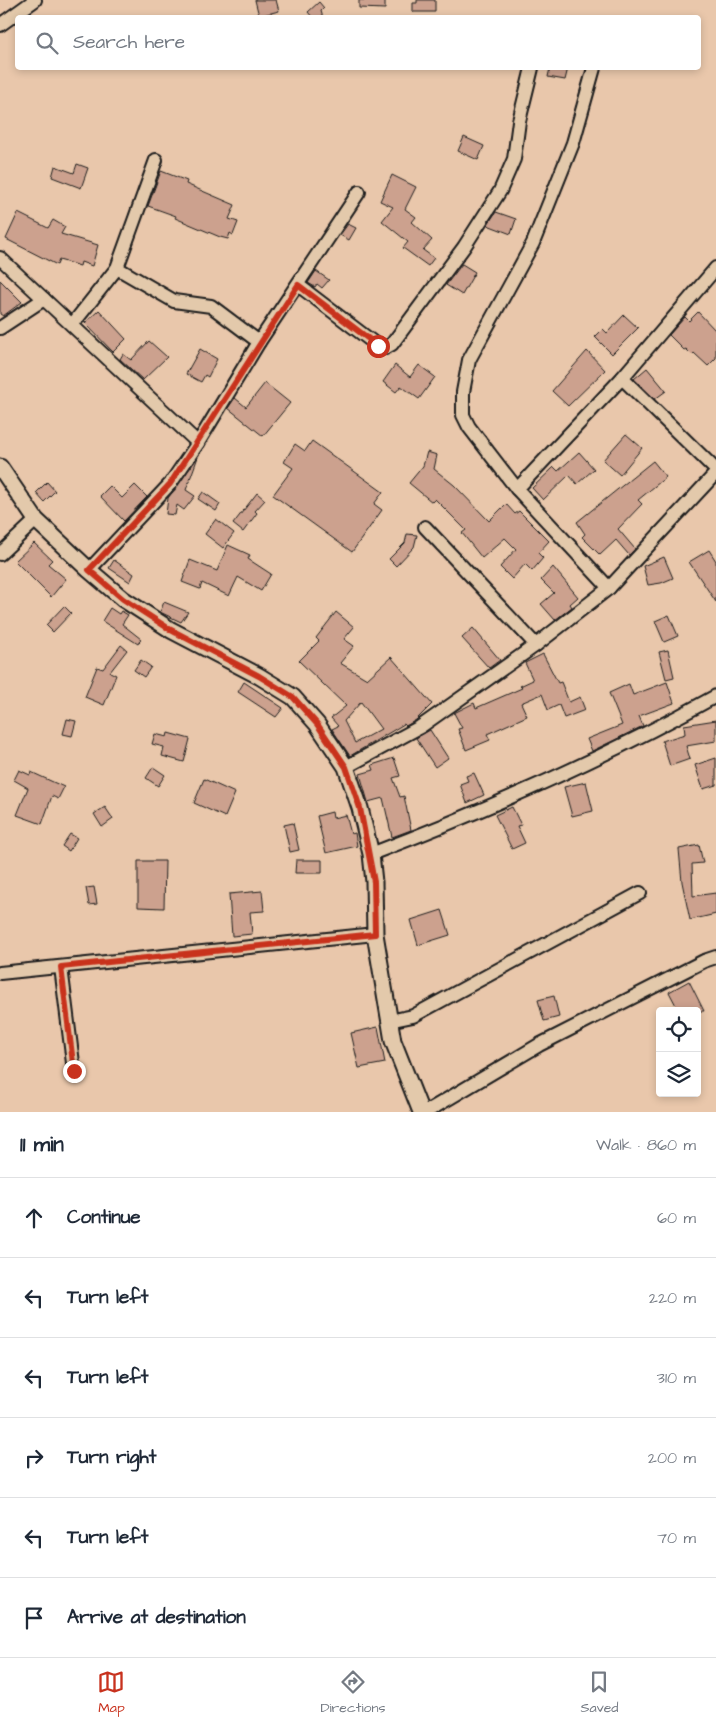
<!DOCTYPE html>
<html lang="en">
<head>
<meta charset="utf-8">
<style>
	body { margin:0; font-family:"Architects Daughter",sans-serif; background:#f2f2f3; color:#1f2937 }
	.controls { position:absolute; right:15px; bottom:15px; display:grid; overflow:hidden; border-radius:5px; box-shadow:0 2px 8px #0003 }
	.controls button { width:45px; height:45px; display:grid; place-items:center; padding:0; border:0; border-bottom:1px solid #e0e1e3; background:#fff; color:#1f2937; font:25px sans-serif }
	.stop { position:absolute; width:15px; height:15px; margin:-11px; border:4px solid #c8321e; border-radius:50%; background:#fff }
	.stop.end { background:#c8321e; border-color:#fff; box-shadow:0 1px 5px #0008 }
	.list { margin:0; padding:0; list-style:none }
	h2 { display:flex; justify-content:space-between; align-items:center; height:65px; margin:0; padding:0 20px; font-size:21px }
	h2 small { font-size:16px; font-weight:400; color:#747a83 }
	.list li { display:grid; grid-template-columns:32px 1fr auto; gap:15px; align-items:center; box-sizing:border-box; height:80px; padding:0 20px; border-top:1px solid #e0e1e3 }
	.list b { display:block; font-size:19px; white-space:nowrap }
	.list em { font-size:16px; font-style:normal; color:#747a83 }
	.icon { flex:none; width:28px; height:28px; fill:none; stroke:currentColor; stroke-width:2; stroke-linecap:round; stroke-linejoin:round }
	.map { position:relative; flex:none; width:716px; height:1112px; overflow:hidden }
	.search { position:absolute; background:#fff; box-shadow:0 2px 8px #0003; left:15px; right:15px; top:15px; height:55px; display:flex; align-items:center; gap:12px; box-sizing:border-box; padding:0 18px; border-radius:5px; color:#747a83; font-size:19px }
	.sheet { height:545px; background:#fff }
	nav { display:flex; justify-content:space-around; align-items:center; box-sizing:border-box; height:70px; border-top:1px solid #e0e1e3; background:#fff; font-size:14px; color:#747a83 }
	nav a { display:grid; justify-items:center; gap:2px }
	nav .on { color:#c8321e }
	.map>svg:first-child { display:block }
	.building { fill:#cca18e; stroke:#1c1c1c; fill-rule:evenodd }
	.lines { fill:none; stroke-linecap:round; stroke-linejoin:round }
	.minor-casing { stroke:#1c1c1c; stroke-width:16 }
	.tertiary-casing { stroke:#1c1c1c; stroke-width:19 }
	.minor { stroke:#e3c9ab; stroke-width:12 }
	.tertiary { stroke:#e3c9ab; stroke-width:15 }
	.route { stroke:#c8321e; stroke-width:6 }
</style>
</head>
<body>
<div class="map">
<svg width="716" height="1112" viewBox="0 0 716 1112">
	<rect width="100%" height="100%" fill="#e9c7ab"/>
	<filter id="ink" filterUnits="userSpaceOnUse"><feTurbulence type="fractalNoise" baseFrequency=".02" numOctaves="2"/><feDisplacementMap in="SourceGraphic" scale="10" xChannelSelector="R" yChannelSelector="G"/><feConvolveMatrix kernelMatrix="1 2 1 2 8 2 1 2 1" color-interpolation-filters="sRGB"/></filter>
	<g filter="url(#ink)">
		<g class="building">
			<path d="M255,0H276L279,11L259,16Z"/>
			<path d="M359,0H385V9L359,8Z"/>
			<path d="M417,0H435V12H413V3H417Z"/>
			<path d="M319,2L324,8L321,11L323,18H313L308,12Z"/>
			<path d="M550,68H568L565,80L548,77Z"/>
			<path d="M464,137L484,146L478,160L458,151Z"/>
			<path d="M77,164L88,168L81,188L52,177L55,166L74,173Z"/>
			<path d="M161,171L187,181L186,184L235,205L229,219L238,222L233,235L230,233L228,239L220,237L175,218L176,216L148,206Z"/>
			<path d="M392,175L416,187L405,209L416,217L412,222L432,240L423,250L434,258L428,266L403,248L408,242L382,221L393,207L380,201Z"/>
			<path d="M496,212L516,219L511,234L490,226L488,224Z"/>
			<path d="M18,213L48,228L53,220L65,227L61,234L98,245L92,266L81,262L80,266L59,260L57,265L6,239Z"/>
			<path d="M348,224L356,228L349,240L340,235Z"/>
			<path d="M462,264L475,272L462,295L446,285Z"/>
			<path d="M316,271L329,280L322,288L317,284L315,287L308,283Z"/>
			<path d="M0,280L22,302L3,316L0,314Z"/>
			<path d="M99,310L126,339L113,352L85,323Z"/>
			<path d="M698,312L716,331V358L708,366L694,353L692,355L686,349L684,350L669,335L685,317L689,321Z"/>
			<path d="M624,315L638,328L612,354L595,337L603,329L607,333Z"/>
			<path d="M149,341L167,357L143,380L120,359L123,354L131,360Z"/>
			<path d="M200,349L217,359L208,377L205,375L201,382L186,374Z"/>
			<path d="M587,351L605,370L568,406L552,391Z"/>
			<path d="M395,365L410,377L419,365L435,377L419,399L401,386L396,392L383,382Z"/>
			<path d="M647,368L666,391L655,399L634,379Z"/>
			<path d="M265,383L290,403L263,436L228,408L235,398L246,407Z"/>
			<path d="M626,434L642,448L620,475L603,460Z"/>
			<path d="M312,441L383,492L374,504L382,510L352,552L273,495L293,468L284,462L295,444L305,451Z"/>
			<path d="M427,452L437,455L434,469L454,485L489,521L506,504L515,514L519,511L549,541L538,553L543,558L532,571L525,564L512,579L500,567L516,549L505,538L482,558L462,533L466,530L435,499L432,502L409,483L423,466Z"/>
			<path d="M579,452L594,469L577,484L569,475L543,500L532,488L554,467L558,471Z"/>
			<path d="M198,457L186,490L195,496L184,510L177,505L175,515L166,514L168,498Z"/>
			<path d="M653,461L666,477L638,500L642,504L618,529L635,549L629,555L616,540L600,555L582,537L585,534L577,522Z"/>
			<path d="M47,482L55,491L44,502L36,493Z"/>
			<path d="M135,485L147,497L124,521L100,496L110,486L122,498Z"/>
			<path d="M203,492L220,504L216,511L198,499Z"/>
			<path d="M257,493L265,500L255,511L257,513L243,532L233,524Z"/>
			<path d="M216,519L234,533L223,548L205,534Z"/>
			<path d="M407,534L417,535L414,547L396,566L389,559L405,543Z"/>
			<path d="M34,543L52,560L48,564L66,579L51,597L15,561Z"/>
			<path d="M228,545L250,555L248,559L271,574L261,591L238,577L229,596L202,583L200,589L182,582L190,560L217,571Z"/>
			<path d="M709,550L716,561V602L689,562Z"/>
			<path d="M664,557L673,578L661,583L648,585L643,566Z"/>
			<path d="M114,560L134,574L130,582L109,568Z"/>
			<path d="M553,567L578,597L570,604L572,607L555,620L541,604L554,593L541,580Z"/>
			<path d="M164,602L188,612L181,622L160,612Z"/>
			<path d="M64,606L71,613L53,632L46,625Z"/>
			<path d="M110,608L119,614L121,611L128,615L122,624L141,639L138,644L102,621Z"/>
			<path d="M336,612L354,627L344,639L354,646L340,663L367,679L391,657L432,704L416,720L406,726L404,724L350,756L332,729L338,726L331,718L346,706L299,661L319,641L316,638ZM361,702L381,729L355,743L344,721Z"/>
			<path d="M669,615L678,636L664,642L655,621Z"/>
			<path d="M473,628L500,660L489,668L462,638Z"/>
			<path d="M121,645L127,650L110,672L116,675L104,705L85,697L97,667L103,669Z"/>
			<path d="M668,650L674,677L666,679L659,652Z"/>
			<path d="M543,654L558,683L561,682L569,702L580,697L585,710L564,718L559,705L548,710L542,694L521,703L527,716L487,734L490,740L466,750L458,729L462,728L454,713L474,703L476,708L522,688L520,686L533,680L525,663Z"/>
			<path d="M141,660L151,667L144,677L134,670Z"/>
			<path d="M244,682L283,708L276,717L238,692Z"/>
			<path d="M667,682L674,703L639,716L643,726L592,751L587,739L622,725L609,693L629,684L633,695Z"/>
			<path d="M67,719L76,721L72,736L63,734Z"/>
			<path d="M716,720V741L686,746L690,759L670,766L662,741L685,734L684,725Z"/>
			<path d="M430,730L448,758L435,767L416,738Z"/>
			<path d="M168,733L190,739L184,762L162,756L164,747L152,744L155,734L167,737Z"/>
			<path d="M394,758L400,776L393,778L400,797L404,796L411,830L392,837L383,798L368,802L360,774L374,770L372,765Z"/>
			<path d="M716,758V785L703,789L695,765Z"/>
			<path d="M153,767L165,775L158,786L146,778Z"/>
			<path d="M19,770L30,775L31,772L64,787L58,799L52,796L42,824L17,815L28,788L14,780Z"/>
			<path d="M474,773L484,795L467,803L460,784L468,781L466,776Z"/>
			<path d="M204,779L235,793L225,817L194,803Z"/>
			<path d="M586,782L593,811L572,816L564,787Z"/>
			<path d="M105,807L113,819L102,827L94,814Z"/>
			<path d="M512,807L521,825L517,826L525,843L512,849L495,815Z"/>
			<path d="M332,812L333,818L346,815L351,834L355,833L357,846L326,853L317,816Z"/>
			<path d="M293,823L299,850L290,852L284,825Z"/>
			<path d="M70,834L77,838L69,851L62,846Z"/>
			<path d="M699,845L703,863L692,864L693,896L716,893V914L690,920L682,882L679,849Z"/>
			<path d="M296,860H322V873H295Z"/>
			<path d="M138,861H165L164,908L138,907Z"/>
			<path d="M94,887L97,904L89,905L86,888Z"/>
			<path d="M262,891L264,911L250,912L252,934L232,936L229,894Z"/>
			<path d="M442,910L450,935L418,945L411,920Z"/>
			<path d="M689,981L704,1011H679L669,992Z"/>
			<path d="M554,996L559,1017L544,1021L538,1000Z"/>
			<path d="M378,1027L385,1063L359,1068L351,1033Z"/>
		</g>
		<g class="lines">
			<defs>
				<g id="minor">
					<path d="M0,25L35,0"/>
					<path d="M594,68L573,143L533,243L469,360L463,392V415L469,427L517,489L609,588"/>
					<path d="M0,258L198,443"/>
					<path d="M117,268L174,301L211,306L259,342"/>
					<path d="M298,285L378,346L385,348L392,344L464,247L500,191L514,159L519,121L532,68"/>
					<path d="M72,325L117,268L156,160"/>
					<path d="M0,328L44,299"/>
					<path d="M622,378L716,470"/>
					<path d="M517,489L622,378L716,268"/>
					<path d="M425,527L536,645"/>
					<path d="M0,554L36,520"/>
					<path d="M89,570L170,484L198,443L259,342L359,192"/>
					<path d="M346,767L420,727L536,645L609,588L716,473"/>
					<path d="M371,854C489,809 605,758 716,696"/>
					<path d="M61,967L74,1071"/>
					<path d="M0,973L375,934"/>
					<path d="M389,1021L413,1016L640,893"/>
					<path d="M426,1112L539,1045L704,961L716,957"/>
				</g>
				<path id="tertiary" d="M0,467L36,520L89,570L123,599L171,630L259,676L293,697L317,724L346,767L360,808L371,854L374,882L375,934L393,1041L421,1112"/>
			</defs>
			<use href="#minor" class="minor-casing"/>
			<use href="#tertiary" class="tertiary-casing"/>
			<use href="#minor" class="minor"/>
			<use href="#tertiary" class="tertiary"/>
		</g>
	</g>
	<g class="lines" filter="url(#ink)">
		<path class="route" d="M74,1071L61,967L375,934L374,882L360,808L346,767L317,724L293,697L259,676L171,630L123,599L89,570L170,484L298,285L378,346"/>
	</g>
</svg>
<div class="controls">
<button><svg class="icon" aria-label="locate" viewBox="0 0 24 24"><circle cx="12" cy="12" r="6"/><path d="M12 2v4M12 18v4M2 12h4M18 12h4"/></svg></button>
<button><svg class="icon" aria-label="layers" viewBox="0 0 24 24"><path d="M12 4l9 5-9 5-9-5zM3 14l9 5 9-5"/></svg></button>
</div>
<div class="stop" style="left:378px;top:346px"></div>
<div class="stop end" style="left:74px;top:1071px"></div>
<div class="search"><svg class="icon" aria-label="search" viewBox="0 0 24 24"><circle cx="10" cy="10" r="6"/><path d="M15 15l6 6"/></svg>Search here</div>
</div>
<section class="sheet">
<h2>11 min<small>Walk · 860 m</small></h2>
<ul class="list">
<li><svg class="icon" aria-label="ahead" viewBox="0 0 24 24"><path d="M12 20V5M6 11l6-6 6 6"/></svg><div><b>Continue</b></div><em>60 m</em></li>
<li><svg class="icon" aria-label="left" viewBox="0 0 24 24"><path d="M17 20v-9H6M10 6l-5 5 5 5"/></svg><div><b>Turn left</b></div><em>220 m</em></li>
<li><svg class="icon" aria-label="left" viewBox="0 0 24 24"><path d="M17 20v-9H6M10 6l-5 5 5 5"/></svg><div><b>Turn left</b></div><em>310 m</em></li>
<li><svg class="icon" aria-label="right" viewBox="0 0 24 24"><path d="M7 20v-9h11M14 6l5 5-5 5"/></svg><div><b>Turn right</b></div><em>200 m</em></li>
<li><svg class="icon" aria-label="left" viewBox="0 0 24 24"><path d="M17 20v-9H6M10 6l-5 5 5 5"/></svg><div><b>Turn left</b></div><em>70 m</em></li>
<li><svg class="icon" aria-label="arrive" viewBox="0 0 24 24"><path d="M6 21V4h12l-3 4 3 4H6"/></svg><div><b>Arrive at destination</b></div></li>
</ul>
</section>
<nav>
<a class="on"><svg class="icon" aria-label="map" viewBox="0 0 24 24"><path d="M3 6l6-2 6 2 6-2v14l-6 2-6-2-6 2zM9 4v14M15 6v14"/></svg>Map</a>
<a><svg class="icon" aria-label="directions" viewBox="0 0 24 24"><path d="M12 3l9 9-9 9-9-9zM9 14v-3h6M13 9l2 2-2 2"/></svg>Directions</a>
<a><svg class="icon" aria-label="saved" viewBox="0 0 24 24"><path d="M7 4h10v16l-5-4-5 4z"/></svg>Saved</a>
</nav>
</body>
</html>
